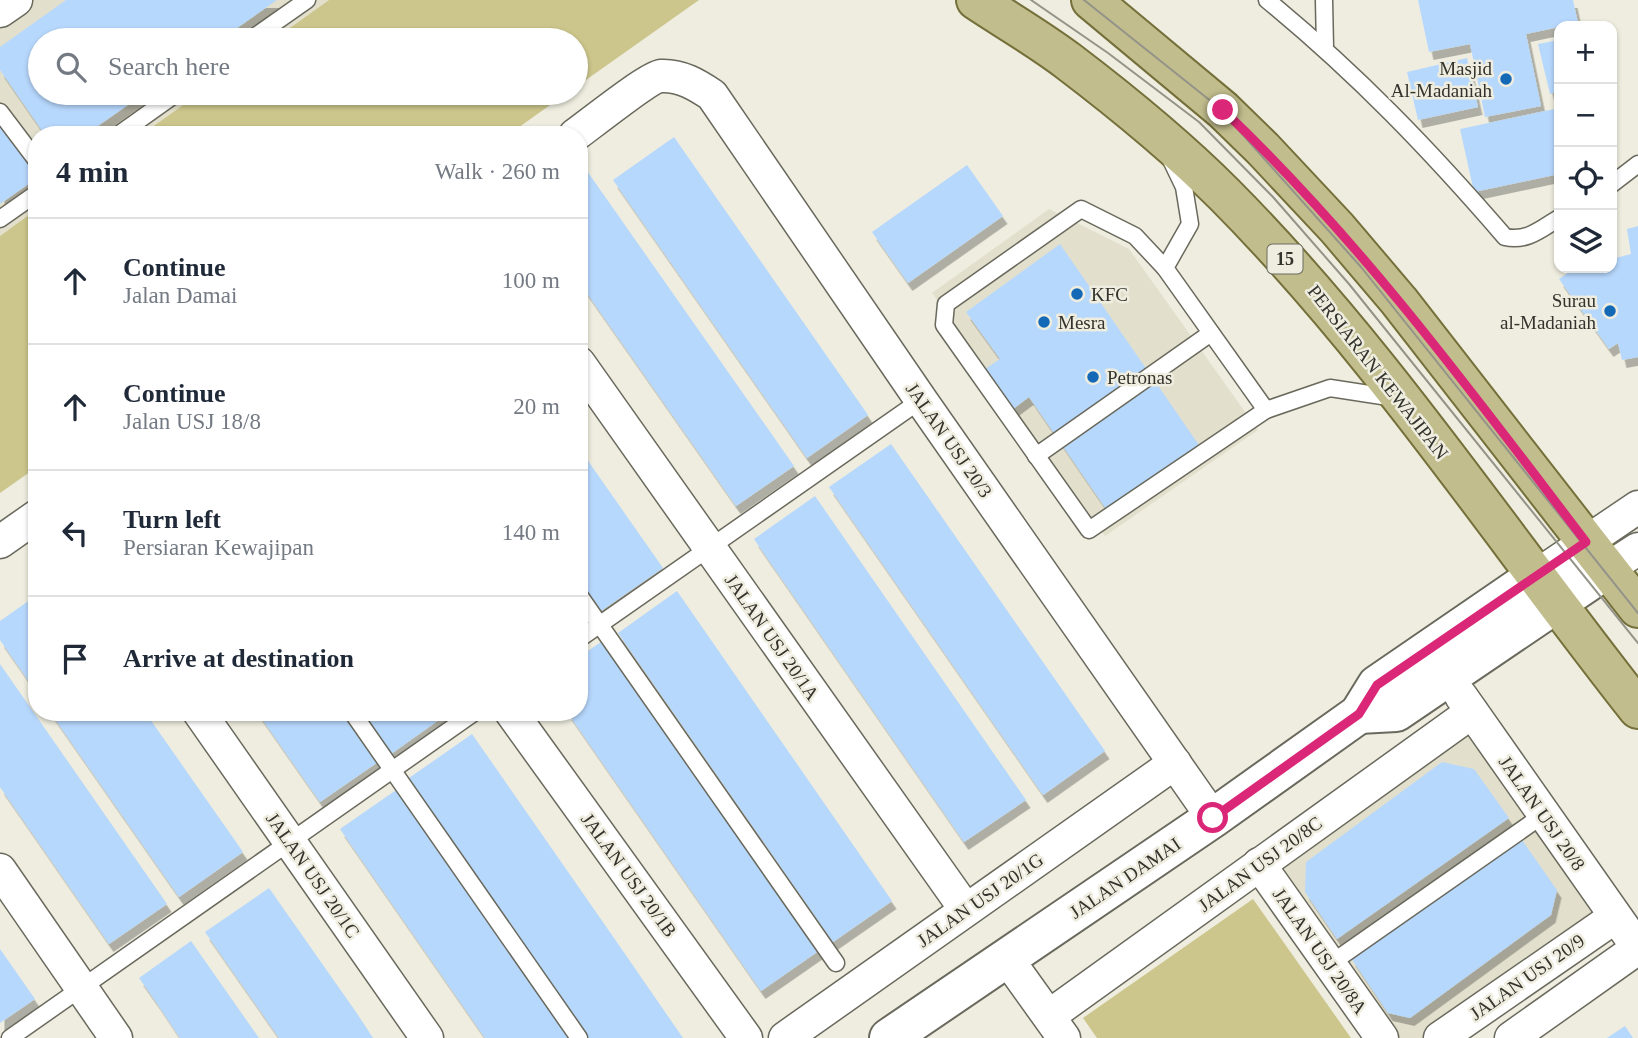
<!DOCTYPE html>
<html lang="en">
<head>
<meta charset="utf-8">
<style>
	body { margin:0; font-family:Georgia,serif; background:#f2f2f3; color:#1f2937 }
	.controls { position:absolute; right:21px; top:21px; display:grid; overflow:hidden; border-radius:14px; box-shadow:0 2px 5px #0004 }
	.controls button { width:63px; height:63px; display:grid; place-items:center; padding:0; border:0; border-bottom:2px solid #e0e1e3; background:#fff; color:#1f2937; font:35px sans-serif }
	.stop { position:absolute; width:21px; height:21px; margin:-16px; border:5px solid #db2777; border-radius:50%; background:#fff }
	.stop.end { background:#db2777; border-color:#fff; box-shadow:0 2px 7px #0008 }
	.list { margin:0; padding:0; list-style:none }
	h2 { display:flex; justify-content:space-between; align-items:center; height:91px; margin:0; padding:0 28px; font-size:30px }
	h2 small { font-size:23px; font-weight:400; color:#747a83 }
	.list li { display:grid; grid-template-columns:46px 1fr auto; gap:21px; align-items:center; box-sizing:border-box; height:126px; padding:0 28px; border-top:2px solid #e0e1e3 }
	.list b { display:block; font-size:26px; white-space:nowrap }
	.list p { margin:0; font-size:23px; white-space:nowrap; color:#747a83 }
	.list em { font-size:23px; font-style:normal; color:#747a83 }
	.icon { flex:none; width:38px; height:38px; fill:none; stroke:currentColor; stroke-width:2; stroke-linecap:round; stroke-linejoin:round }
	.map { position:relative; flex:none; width:1638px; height:1038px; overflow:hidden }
	.search { position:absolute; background:#fff; box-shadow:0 2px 5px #0004; left:28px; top:28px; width:560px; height:77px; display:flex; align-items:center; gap:18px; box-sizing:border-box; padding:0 24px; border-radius:38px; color:#747a83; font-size:26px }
	.panel { position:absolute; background:#fff; box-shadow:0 2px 5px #0004; left:28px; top:126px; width:560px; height:595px; border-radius:28px }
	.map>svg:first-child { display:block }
	.built { fill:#e2e0cc }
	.green { fill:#ccc68c }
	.building { fill:#b7d8fd; filter:url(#shadow) }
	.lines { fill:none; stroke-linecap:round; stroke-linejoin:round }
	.service-casing { stroke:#6a695d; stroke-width:19 }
	.minor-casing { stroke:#6a695d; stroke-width:35 }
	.tertiary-casing { stroke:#6a695d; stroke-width:42 }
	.primary-casing { stroke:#75703a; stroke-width:42 }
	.service { stroke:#fff; stroke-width:16 }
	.minor { stroke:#fff; stroke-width:32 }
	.tertiary { stroke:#fff; stroke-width:38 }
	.primary { stroke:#c2bd8d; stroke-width:38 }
	.tram { stroke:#949389; stroke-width:2 }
	.route { stroke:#db2777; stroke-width:9 }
	.poi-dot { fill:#1469b7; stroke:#eeeddf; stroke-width:2.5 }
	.labels { text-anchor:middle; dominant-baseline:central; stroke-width:5; stroke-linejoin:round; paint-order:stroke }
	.shield { fill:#eeeddf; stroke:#6b6b62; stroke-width:2 }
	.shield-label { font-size:18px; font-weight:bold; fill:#33332d }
	.poi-label { font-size:19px; fill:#33332d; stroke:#eeeddf; text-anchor:start }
	.street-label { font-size:19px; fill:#33332d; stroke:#eeeddf }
</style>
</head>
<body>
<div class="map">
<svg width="1638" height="1038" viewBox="0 0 1638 1038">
	<defs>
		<filter id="shadow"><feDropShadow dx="4.5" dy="8" stdDeviation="0" flood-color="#0004"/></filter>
	</defs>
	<rect width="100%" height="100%" fill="#eeeddf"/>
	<g class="built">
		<path d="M0,0H329L273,40H40V93H200L141,135H37V209L0,236Z"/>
		<path d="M1049,209L1129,249L1258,430L1105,536L932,293Z"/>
		<path d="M1472,712L1615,917L1440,1038H1382L1259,864Z"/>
	</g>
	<g class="green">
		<path d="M329,0H699L576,87V40H273Z"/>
		<path d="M200,93H567L508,135H141Z"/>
		<path d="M37,209V467L0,493V236Z"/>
		<path d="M1253,899L1351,1038H1097L1083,1018Z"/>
	</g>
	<g class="building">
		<path d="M66,0H277L220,40H40V93H145L85,135H45L0,70V47Z"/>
		<path d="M1418,0H1573L1578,23L1526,34L1541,106L1485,117L1470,44L1429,52Z"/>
		<path d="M1559,40V91L1550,94L1538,44Z"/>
		<path d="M1467,58L1478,107L1418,120L1407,72Z"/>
		<path d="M1559,108V174L1474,192L1460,129Z"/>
		<path d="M0,117L37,169V178L0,204Z"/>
		<path d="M674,137L868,415L807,458L613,180Z"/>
		<path d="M967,165L1003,216L908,283L872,232Z"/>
		<path d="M587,171L794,466L736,506L579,282V177Z"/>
		<path d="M1638,226V357L1622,360L1618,343L1609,349L1559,279L1575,268H1612V259L1631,254L1627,229Z"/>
		<path d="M1060,244L1199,445L1106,509L1029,397L1013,409L985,369L1000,359L966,312Z"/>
		<path d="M891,444L1105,751L1043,795L829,487Z"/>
		<path d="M579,448L663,568L601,611L579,581Z"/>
		<path d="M815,496L1026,800L964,842L754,539Z"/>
		<path d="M677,591L892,901L833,942L618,633Z"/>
		<path d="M37,595V693L0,640V621Z"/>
		<path d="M604,640L820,950L761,991L567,712H579V657Z"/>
		<path d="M0,664L167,904L109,944L0,787Z"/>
		<path d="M50,712H145L243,852L179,897Z"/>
		<path d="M257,712H343L378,762L320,802Z"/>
		<path d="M361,712H450L391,754Z"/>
		<path d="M472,734L614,938L683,1038H589L444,830L409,778Z"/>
		<path d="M1442,762L1474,769L1509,818L1337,939L1305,892L1306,862Z"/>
		<path d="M399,788L572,1038H485L340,829Z"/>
		<path d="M1522,840L1557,890L1551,915L1410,1018L1388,1013L1351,958Z"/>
		<path d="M269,888L356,1012L373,1038H279L205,932Z"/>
		<path d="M191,941L226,991L259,1038H180L156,1002L139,978Z"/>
		<path d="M0,949L35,999L0,1023Z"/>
		<path d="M1625,1026L1633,1038H1607Z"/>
	</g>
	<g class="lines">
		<defs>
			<g id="service">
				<path d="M1267,0C1357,74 1430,150 1505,237C1527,242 1541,229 1559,218"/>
				<path d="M1324,0L1325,48"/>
				<path d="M250,40L307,0"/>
				<path d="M0,112L37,161"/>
				<path d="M118,135L177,93"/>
				<path d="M1171,160L1184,187L1190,224L1165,268L1266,410L1330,388L1395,398"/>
				<path d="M1612,184L1638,164"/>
				<path d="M0,219L37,193"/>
				<path d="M1165,268L1135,236L1081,209L946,304L944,325L1089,530L1266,410"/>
				<path d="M1036,456L1211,333"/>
				<path d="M579,595L836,963"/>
				<path d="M579,639L921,400"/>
				<path d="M352,712L579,1038"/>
				<path d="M1330,964L1543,815"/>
				<path d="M10,1038L475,712"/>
			</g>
			<g id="minor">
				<path d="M0,11L16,0"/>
				<path d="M575,135C589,125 649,77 661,76C681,75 697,85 712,95L921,400L1213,818"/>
				<path d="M579,363L966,910"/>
				<path d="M0,542L37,516"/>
				<path d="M1607,569L1638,549"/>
				<path d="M1536,576L1638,507"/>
				<path d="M1461,696L1638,948"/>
				<path d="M199,712L427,1038"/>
				<path d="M511,712L746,1038"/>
				<path d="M1259,864L1382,1038"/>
				<path d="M0,870L116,1038"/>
				<path d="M1006,957L1064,1038"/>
				<path d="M1049,1016L1472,712"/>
				<path d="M785,1038L1175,763"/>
				<path d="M1440,1038L1615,917"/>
				<path d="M1511,1038L1638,948"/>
			</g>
			<g id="tertiary">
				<path d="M1359,714L1396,712L1607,569"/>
				<path d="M889,1038L1213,818L1359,714L1377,685L1536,576"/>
			</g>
			<g id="primary">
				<path d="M976,0C1006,20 1039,39 1068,61C1122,102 1177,147 1225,195C1380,351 1502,537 1638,709"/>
				<path d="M1091,0L1223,110L1263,149L1337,228L1399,301L1638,608"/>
			</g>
		</defs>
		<use href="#service" class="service-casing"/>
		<use href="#minor" class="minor-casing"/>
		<use href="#tertiary" class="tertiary-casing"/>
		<use href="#primary" class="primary-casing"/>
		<use href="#service" class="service"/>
		<use href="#minor" class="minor"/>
		<use href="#tertiary" class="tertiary"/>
		<use href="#primary" class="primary"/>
		<g class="tram">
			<path d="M1031,0L1108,53L1199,122L1273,197L1349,284L1638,643"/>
			<path d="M1084,0L1217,106L1361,267L1638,613"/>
		</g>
	</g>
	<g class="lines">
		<path class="route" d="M1213,818L1359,714L1377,685L1586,542C1472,392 1360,240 1223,110"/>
	</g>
	<g class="poi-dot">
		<circle cx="1506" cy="79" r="7"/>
		<circle cx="1077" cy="294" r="7"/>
		<circle cx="1610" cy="311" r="7"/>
		<circle cx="1044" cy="322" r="7"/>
		<circle cx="1093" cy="377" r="7"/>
	</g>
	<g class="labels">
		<rect class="shield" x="1267.5" y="244.5" width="35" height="29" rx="5"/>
		<g class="shield-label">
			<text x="1285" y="259">15</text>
		</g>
		<g class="poi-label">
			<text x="1492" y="68" text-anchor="end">Masjid<tspan x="1492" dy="22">Al-Madaniah</tspan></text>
			<text x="1091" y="294">KFC</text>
			<text x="1596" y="300" text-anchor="end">Surau<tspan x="1596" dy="22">al-Madaniah</tspan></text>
			<text x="1058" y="322">Mesra</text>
			<text x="1107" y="377">Petronas</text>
		</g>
		<g class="street-label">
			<text transform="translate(1378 372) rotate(52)">PERSIARAN KEWAJIPAN</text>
			<text transform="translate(949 440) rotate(55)">JALAN USJ 20/3</text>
			<text transform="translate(772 637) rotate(55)">JALAN USJ 20/1A</text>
			<text transform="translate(1542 813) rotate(55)">JALAN USJ 20/8</text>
			<text transform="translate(1260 864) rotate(-36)">JALAN USJ 20/8C</text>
			<text transform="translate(313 875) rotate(55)">JALAN USJ 20/1C</text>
			<text transform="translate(629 875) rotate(54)">JALAN USJ 20/1B</text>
			<text transform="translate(1125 878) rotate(-34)">JALAN DAMAI</text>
			<text transform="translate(980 900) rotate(-35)">JALAN USJ 20/1G</text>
			<text transform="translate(1320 951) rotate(55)">JALAN USJ 20/8A</text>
			<text transform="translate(1527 977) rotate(-35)">JALAN USJ 20/9</text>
		</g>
	</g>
</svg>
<div class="controls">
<button>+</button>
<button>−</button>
<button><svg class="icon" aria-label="locate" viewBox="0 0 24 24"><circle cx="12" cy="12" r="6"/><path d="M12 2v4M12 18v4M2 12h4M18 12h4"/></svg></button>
<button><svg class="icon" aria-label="layers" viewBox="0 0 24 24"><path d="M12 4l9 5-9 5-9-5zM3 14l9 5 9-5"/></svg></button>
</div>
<div class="stop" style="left:1213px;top:818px"></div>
<div class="stop end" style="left:1223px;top:110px"></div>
<div class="search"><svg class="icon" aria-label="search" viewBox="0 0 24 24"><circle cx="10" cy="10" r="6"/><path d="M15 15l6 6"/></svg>Search here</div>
<section class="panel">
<h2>4 min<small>Walk · 260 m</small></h2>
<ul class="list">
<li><svg class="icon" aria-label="ahead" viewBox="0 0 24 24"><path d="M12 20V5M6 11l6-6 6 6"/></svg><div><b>Continue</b><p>Jalan Damai</p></div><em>100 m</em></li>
<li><svg class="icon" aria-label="ahead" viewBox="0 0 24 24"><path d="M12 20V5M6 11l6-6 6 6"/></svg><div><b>Continue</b><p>Jalan USJ 18/8</p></div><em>20 m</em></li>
<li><svg class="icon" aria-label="left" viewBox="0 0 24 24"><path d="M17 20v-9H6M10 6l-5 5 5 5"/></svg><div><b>Turn left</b><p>Persiaran Kewajipan</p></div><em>140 m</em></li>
<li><svg class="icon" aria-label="arrive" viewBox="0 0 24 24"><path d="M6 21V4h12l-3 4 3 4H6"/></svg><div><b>Arrive at destination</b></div></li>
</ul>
</section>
</div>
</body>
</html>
